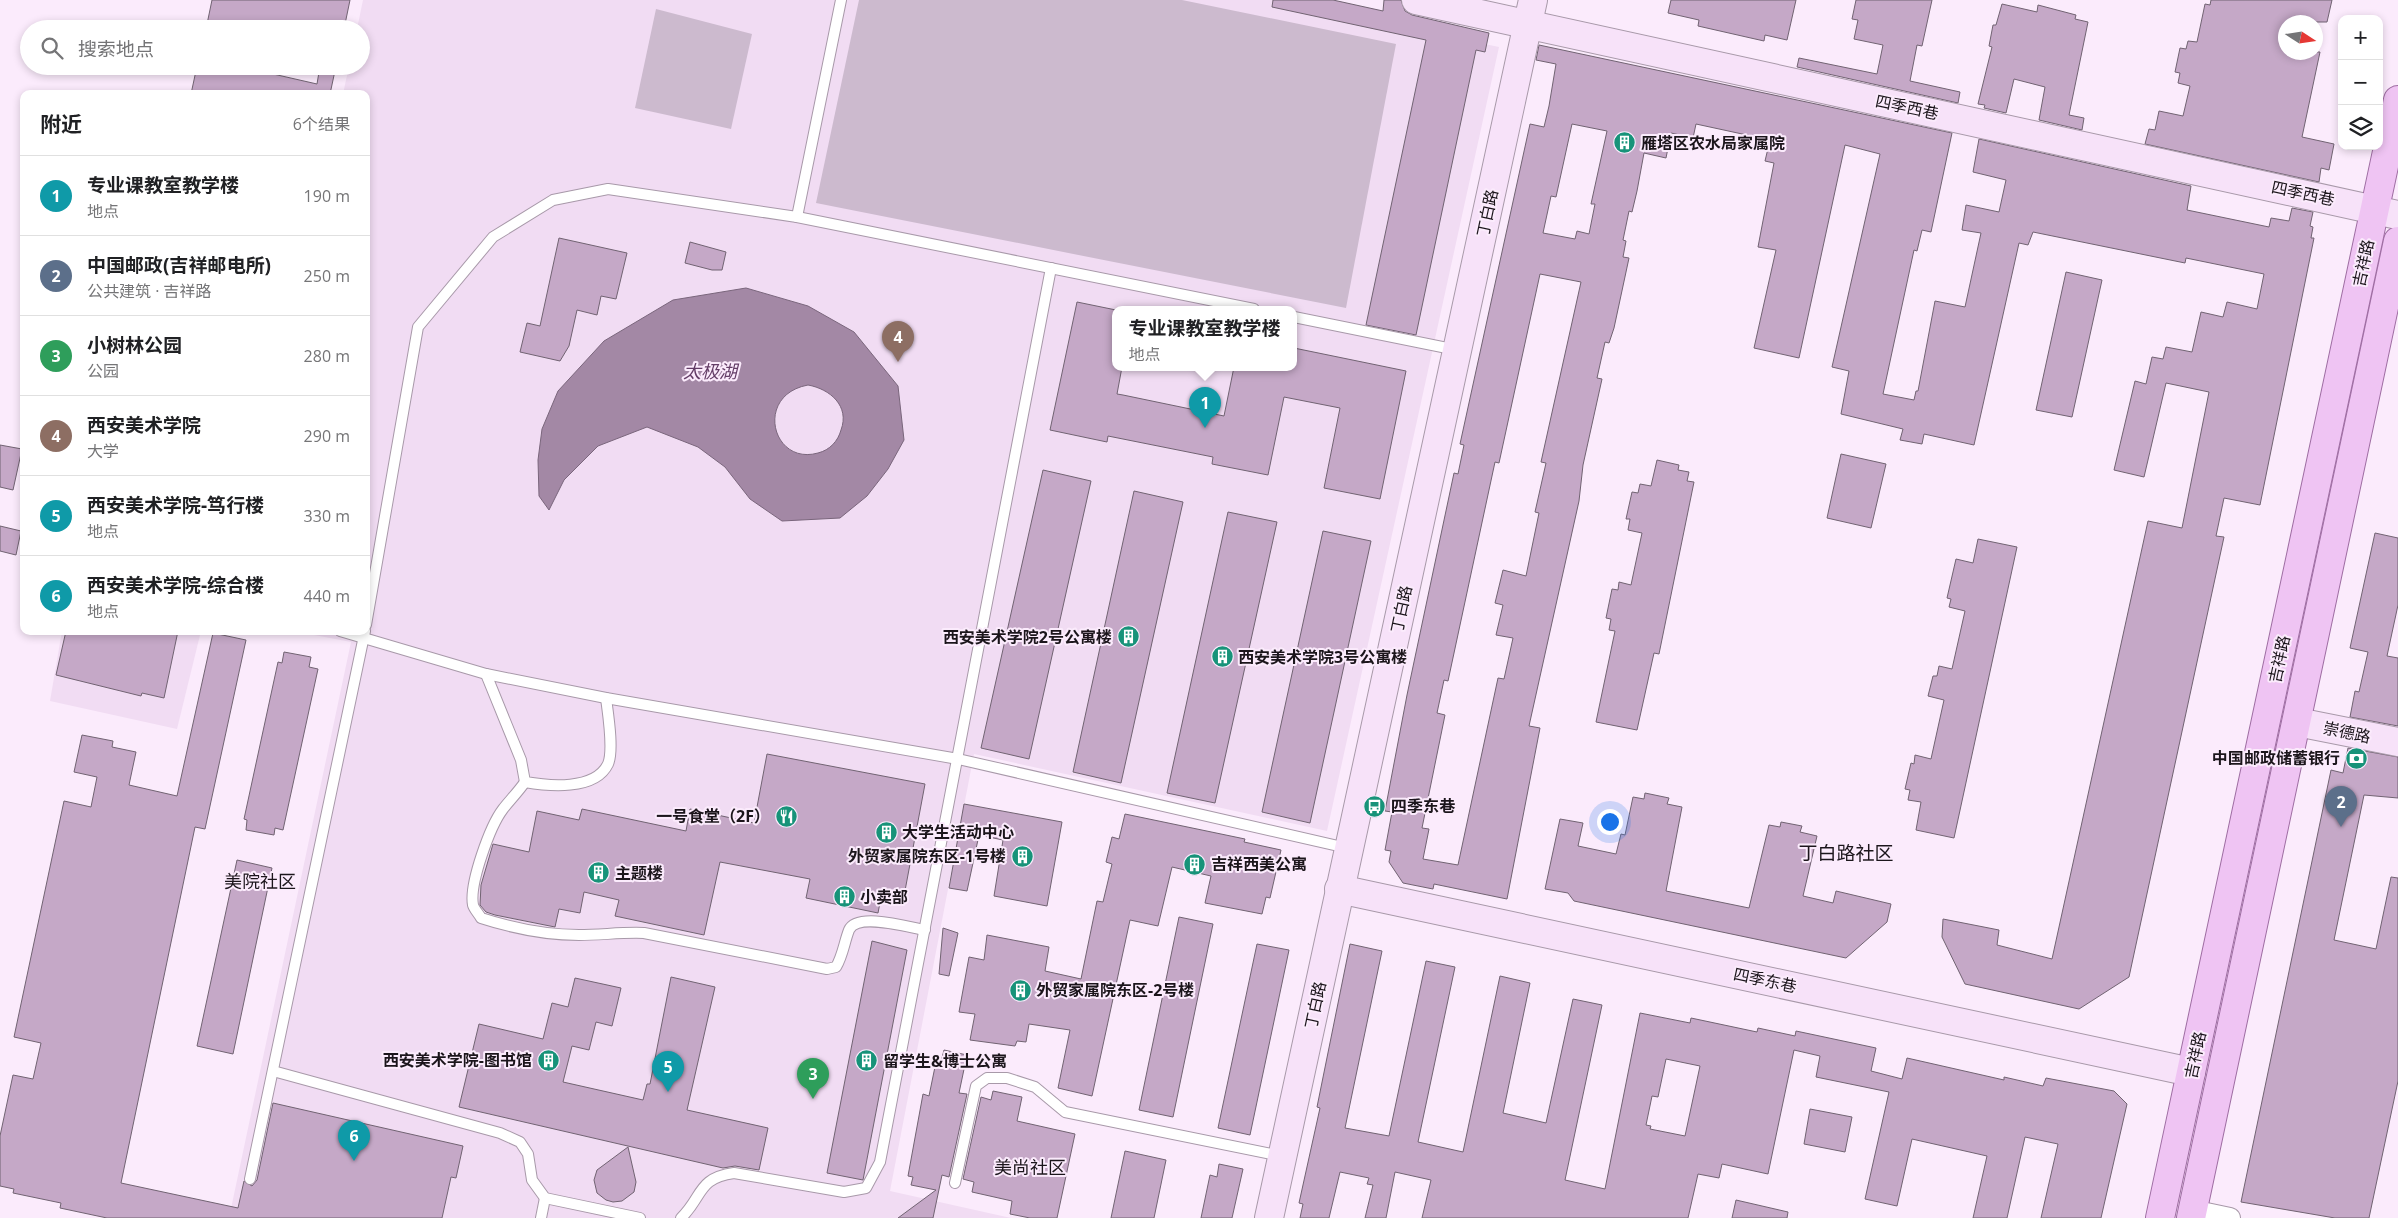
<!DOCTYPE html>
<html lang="zh">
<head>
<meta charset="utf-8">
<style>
	body { margin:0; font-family:"Open Sans","Noto Sans SC",sans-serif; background:#f2f2f2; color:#202124 }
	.controls { position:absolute; right:15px; top:15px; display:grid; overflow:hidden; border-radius:10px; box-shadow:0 2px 8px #0003 }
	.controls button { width:45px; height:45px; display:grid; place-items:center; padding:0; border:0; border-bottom:1px solid #e0e0e0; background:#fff; color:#202124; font:25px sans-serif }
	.compass { position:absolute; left:2278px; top:15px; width:45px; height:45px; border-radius:50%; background:#fff; box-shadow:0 2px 8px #0003; rotate:102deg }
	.you { position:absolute; left:1609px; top:821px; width:18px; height:18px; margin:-12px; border:4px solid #fff; border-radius:50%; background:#1a73e8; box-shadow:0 0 0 8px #1a73e833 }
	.badge { display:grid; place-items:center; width:32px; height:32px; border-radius:50%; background:#179379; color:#fff; font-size:16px; font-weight:700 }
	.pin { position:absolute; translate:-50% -41px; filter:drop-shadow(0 1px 2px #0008) }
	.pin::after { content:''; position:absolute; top:26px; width:18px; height:15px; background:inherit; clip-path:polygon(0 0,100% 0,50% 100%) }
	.popup { position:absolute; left:1112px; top:306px; width:185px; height:65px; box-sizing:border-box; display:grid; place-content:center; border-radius:10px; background:#fff; filter:drop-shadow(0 1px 4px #0005); font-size:16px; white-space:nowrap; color:#757577 }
	.popup b { font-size:19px; color:#202124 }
	.popup::after { content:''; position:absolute; left:50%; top:100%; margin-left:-10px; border:10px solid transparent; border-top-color:#fff }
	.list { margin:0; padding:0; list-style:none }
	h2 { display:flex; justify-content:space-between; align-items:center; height:65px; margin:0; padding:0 20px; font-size:21px }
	h2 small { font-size:16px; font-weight:400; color:#757577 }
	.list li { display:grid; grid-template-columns:32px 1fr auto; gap:15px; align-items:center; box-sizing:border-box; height:80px; padding:0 20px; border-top:1px solid #e0e0e0 }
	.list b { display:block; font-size:19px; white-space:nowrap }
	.list p { margin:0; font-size:16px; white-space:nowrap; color:#757577 }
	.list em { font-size:16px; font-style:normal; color:#757577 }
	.icon { flex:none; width:28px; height:28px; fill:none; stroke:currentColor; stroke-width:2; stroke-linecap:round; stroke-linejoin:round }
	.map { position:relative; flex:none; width:2398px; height:1218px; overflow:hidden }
	.search { position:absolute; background:#fff; box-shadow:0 2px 8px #0003; left:20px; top:20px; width:350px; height:55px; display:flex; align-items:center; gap:12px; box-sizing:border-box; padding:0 18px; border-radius:28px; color:#757577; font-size:19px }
	.panel { position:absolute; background:#fff; box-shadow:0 2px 8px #0003; left:20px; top:90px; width:350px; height:545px; border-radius:10px }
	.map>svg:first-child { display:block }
	.built { fill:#f1dcf3; fill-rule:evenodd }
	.green { fill:#ccbace }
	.water { fill:#a388a5; stroke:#7a667c; fill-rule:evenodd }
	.building { fill:#c5a8c7; stroke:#716372; fill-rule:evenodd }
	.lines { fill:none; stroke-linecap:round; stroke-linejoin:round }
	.lane-casing { stroke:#a899a9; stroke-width:12 }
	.street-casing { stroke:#a899a9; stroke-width:22 }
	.secondary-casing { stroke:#a899a9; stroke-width:30 }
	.primary-casing { stroke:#9e6da2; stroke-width:30 }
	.lane { stroke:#fff; stroke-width:10 }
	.street { stroke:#fff; stroke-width:20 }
	.secondary { stroke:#f7e2f9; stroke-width:28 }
	.primary { stroke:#efc4f3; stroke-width:28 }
	.labels { text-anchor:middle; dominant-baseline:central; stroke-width:4; stroke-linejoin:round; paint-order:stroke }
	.street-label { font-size:16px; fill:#1b151b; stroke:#fbebfc }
	.poi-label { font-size:16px; font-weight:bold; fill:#1b151b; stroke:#fbebfc; text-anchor:start }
	.water-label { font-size:18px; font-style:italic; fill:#633c66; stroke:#fbebfc }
	.neighbourhood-label { font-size:18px; fill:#1b151b; stroke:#fbebfc }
	.quarter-label { font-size:19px; fill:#1b151b; stroke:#fbebfc }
</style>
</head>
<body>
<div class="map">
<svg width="2398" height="1218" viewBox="0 0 2398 1218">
	<rect width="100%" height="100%" fill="#fbebfc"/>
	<g class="built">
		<path d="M363,0H1274L1499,47L1327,831L974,754L890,1191L1011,1218H229L351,642L293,631H366V94H343L349,66H361V29H357ZM1116,309H1294V367H1116Z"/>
		<path d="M62,631H201L177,729L50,701Z"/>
	</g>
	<g class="green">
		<path d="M859,0H1182L1396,44L1346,308L816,203Z"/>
		<path d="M656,9L752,34L731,129L635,108Z"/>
	</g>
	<path class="water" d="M746,288L808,306L854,332L898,386L904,440L888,469L867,496L840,518L782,521L750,499L725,467L698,447L647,427L598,446L564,480L549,510L539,496L538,460L542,429L558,391L604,341L673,300ZM808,385C830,389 850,406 841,430C838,441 830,450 818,453C772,466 754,395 808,385Z"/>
	<g class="building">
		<path d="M212,0H350L344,29H206Z"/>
		<path d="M1273,0H1333L1383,11L1384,0H1401L1405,11L1412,15L1489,33L1485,52L1476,50L1416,335L1366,325L1426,40L1272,7Z"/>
		<path d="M1671,0H1796L1787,40L1765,35L1764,41L1698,26L1699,20L1668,13Z"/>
		<path d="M1856,0H1932L1922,46L1917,45L1910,81L1960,92L1958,103L1797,67L1799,58L1877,74L1883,45L1854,39L1858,20L1852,19Z"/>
		<path d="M2211,0H2332L2327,22H2286V52H2320L2302,137L2334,144L2329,170L2321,168L2319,182L2145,144L2149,129L2155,130L2159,111L2183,116L2190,86L2178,83L2180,73L2175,72L2180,48L2186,49L2188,41L2197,42L2205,4L2210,5Z"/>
		<path d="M2002,4L2037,12L2038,5L2076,15L2075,19L2088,22L2069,115L2084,118L2082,130L2039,120L2045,87L2014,79L2006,113L1984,108L1985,105L1978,104L1992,47L1989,46L1993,25H1996Z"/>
		<path d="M1539,45L1952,133L1931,232L1922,230L1917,251L1914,250L1883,394L1914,400L1916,391H1918L1935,301L1965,307L1981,233L1962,230L1966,205L1999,212L2006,180L1973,172L1979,139L2191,186L2187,210L2269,227L2271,218L2289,221L2292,208L2313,212L2310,226L2313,227L2311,238H2314L2260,505L2224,498L2216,536L2224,537L2129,977L2079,1009L1965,984L1942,937L1943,919L1999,930L1997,945L2052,959L2148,521L2182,528L2209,392L2166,383L2144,477L2114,470L2135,381L2146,384L2152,357L2163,359L2166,347L2192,352L2201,312L2223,317L2227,302L2257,309L2264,274L2186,258L2185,263L2033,232L2028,245L2019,243L1974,445L1924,434L1922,444L1900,440L1903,429L1841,414L1849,371L1832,367L1880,154L1845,145L1799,358L1754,348L1776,250L1758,247L1774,163L1765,161L1770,140L1696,124L1693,138L1671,133L1666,158L1644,153L1637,191L1632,212L1629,211L1623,240L1626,241L1623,257L1629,258L1614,328L1609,343L1605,342L1597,378L1602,379L1583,465L1579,501L1529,726L1540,728L1507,899L1434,884L1433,889L1403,883L1389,862L1391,851L1385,850L1392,812L1385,811L1407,695L1454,473L1458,474L1464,445L1460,444L1530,124L1544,127L1549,106L1556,64L1536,60ZM1572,124L1607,131L1591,204H1595L1589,234L1577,231L1575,239L1543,233L1551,196L1556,197ZM1540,274L1581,282L1541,462L1546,463L1535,512L1539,513L1526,576L1503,570L1495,603L1503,605L1496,635L1513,638L1504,679L1498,678L1458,865L1423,859L1429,829L1422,828L1445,715L1437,713L1444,680L1448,681L1495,462L1499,463Z"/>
		<path d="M197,66H238L317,84L320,66H336L330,94H191Z"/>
		<path d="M559,238L627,253L616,299L601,296L597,315L577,310L569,346L560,361L520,352L527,323L540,326Z"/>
		<path d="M690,242L726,252L722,270H712L685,263Z"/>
		<path d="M2066,272L2102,280L2072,417L2036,410Z"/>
		<path d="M1077,302L1116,310V367H1122L1117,394L1123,395L1224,416L1234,367H1294V348L1406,371L1380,499L1324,488L1340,408L1284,397L1268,475L1212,464L1213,457L1108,436L1107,442L1050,430Z"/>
		<path d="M0,445L22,449L13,490L0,487Z"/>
		<path d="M1841,454L1886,464L1871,528L1827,518Z"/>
		<path d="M1657,460L1679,465L1678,470L1689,472L1687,481L1694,482L1659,654L1654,653L1637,730L1596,722L1615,631L1609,630L1611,619L1606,618L1612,589L1618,590L1619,582L1631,585L1642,533L1628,530L1630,519H1626L1632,492L1638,493L1640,484L1651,486Z"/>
		<path d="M1043,470L1091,481L1029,759L981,748Z"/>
		<path d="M1134,491L1183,502L1121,783L1073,772Z"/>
		<path d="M1228,512L1277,522L1215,803L1167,793Z"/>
		<path d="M0,526L21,531L16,555L0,551Z"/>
		<path d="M1323,531L1371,541L1310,823L1262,812Z"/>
		<path d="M2375,533L2398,538V605L2387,656L2398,658V726L2350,717L2355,691L2359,692L2368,652L2350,648Z"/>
		<path d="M1978,539L2017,547L1954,838L1916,830L1921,802L1908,800L1910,790L1905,789L1911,763L1914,764L1915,755L1931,759L1944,700L1928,696L1933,676H1937L1939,666L1952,669L1965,611L1949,607L1951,599L1947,598L1956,559L1973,563Z"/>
		<path d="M66,631H178L164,698L142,693L141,696L56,675Z"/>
		<path d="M213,633L246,640L205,829L195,827L121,1183L238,1208L244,1181L252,1186L257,1180L273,1103L463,1146L456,1178L451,1177L442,1218H107L60,1208L61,1203L13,1193L14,1189L0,1186V1136L13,1075L33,1079L41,1043L14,1037L64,801L91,807L97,777L74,772L82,735L113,741L112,747L136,752L129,785L177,796Z"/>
		<path d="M284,652L311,657L309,667L318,669L283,830L275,828L274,835L246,830L247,820L244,819L278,662L282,663Z"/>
		<path d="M2348,748L2398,757V798L2364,795L2334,940L2376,949L2391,877L2398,878V1081L2369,1218H2335L2241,1202L2331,770L2343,773Z"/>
		<path d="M767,754L925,784L904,896L882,892L878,913L806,898L810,879L720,862L704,935L615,916L619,900L584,892L580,913L559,909L555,927L495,915L486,912L480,905L481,885L493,844L529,852L537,811L579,820L582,809L686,831L690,809L754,823Z"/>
		<path d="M1645,793L1669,798L1667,804L1682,807L1666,891L1749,908L1769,825L1780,827L1781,822L1802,826L1800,832L1817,836L1803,896L1833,903L1836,891L1891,904L1887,922L1846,958L1574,901L1568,893L1545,889L1560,819L1583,823L1578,846L1616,854L1621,834L1625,835L1633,797L1644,799Z"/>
		<path d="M964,804L1062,822L1047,906L994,896L1003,840L979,835L967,891L949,888Z"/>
		<path d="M1125,814L1245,839L1244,842L1281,850L1270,898L1266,897L1262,914L1205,903L1211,876L1172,867L1158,926L1130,920L1092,1096L1058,1088L1070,1030L1029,1024L1026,1042L1017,1041L1015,1046L970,1040L975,1014L959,1012L969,957L984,960L987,935L1049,947L1045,971L1081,979L1097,901L1103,902L1112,864L1106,862L1112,837L1119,839Z"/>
		<path d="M237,860L272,868L233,1054L197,1046Z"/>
		<path d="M1179,917L1213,924L1173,1117L1139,1110Z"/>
		<path d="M943,928L958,933L949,976L939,974Z"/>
		<path d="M872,941L907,950L863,1180L827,1173Z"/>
		<path d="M1257,944L1289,950L1250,1135L1218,1128Z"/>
		<path d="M1350,944L1382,951L1345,1128L1389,1136L1426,961L1455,967L1418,1142L1463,1152L1500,976L1530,983L1503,1113L1546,1123L1573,999L1602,1005L1565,1180L1605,1189L1640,1013L1690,1023L1691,1018L1757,1032L1758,1028L1795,1036L1796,1031L1876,1048L1871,1071L1902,1079L1907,1058L2004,1080V1077L2043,1086L2046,1078L2114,1091L2127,1104L2101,1218H2041L2058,1144L2025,1137L2007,1218H1973L1987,1156L1912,1139L1897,1206L1865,1199L1889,1092L1816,1077L1820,1056L1794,1050L1768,1174L1722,1164L1719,1178L1698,1174L1688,1218H1422L1431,1180L1395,1172L1386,1218H1365L1373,1185L1367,1184L1369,1178L1340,1172L1329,1218H1300L1303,1204L1299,1203L1320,1108L1317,1107ZM1666,1059L1700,1066L1685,1136L1650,1129L1651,1126L1646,1125L1652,1096L1658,1097Z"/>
		<path d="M671,977L715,987L687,1110L768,1128L759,1170L735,1166L723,1168L459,1107L479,1024L543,1039L552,1003L568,1007L575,978L621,988L612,1026L596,1022L589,1050L572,1046L563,1082L643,1100L647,1084H650Z"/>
		<path d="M944,1050L967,1055L959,1093L967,1094L949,1177L942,1175L933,1218H898L936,1190L911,1185L913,1177L908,1176L923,1094L929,1096L937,1057L942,1058Z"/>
		<path d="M993,1091L1022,1097L1017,1121L1075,1134L1057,1218H1030L1010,1214L1012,1201L972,1192L974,1182L963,1179L981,1097L991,1100Z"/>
		<path d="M1810,1109L1852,1117L1845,1152L1804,1144Z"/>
		<path d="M628,1147L636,1182L634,1192L622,1201L613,1202L606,1200L597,1193L594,1180L597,1170Z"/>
		<path d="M1125,1151L1166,1160L1154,1218H1111Z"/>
		<path d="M1219,1164L1243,1169L1232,1218H1201L1210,1175L1217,1177Z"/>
		<path d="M1736,1200L1788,1212L1787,1218H1732Z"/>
	</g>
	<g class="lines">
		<defs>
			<g id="lane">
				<path d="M797,217L841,0"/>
				<path d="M1294,317L1457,350"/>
				<path d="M366,625L418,327L493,237L553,200L608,189L797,217L1254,309"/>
				<path d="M340,631L486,674L606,698L958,759L1347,848"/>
				<path d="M486,674L521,760L525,782C548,786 595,791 608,764C614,750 608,714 606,698"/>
				<path d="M525,782C518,792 510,800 503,809C490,826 469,884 473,905C474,909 479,914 481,918C512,928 547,935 579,935C601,935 623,932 644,933L827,969L836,967C843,955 844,943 849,930C857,912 908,927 925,930"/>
				<path d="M273,1071L500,1133L520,1142L528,1154L532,1180L545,1198L640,1218"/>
				<path d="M250,1179L365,631"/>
				<path d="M955,1183L976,1086L987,1078H1007L1035,1087L1065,1112L1281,1156"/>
				<path d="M541,1218L545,1198"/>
				<path d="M681,1218C703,1197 697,1178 734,1173L844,1192L866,1188L880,1162L1051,268"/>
			</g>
			<path id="street" d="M2192,1210L2230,1218"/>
			<g id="secondary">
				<path d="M1416,0L2398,215"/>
				<path d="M2297,722L2398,742"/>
				<path d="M1339,889L2191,1072"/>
				<path d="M1269,1218L1533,0"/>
			</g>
			<g id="primary">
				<path d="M2160,1218L2398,100"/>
				<path d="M2191,1218L2398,241"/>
			</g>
		</defs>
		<use href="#lane" class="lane-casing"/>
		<use href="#street" class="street-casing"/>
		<use href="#secondary" class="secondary-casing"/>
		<use href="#primary" class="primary-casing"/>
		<use href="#lane" class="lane"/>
		<use href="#street" class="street"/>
		<use href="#secondary" class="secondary"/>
		<use href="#primary" class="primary"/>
	</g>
	<defs>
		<symbol id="building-disc" viewBox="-11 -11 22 22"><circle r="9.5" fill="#179379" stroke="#fbebfc"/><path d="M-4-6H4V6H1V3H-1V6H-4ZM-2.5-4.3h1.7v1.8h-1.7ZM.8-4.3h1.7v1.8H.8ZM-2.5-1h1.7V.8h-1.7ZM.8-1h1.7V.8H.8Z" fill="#fff"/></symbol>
		<symbol id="bank-disc" viewBox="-11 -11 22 22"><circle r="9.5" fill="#179379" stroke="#fbebfc"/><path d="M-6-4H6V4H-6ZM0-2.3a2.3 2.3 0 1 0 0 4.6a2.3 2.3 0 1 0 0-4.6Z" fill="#fff"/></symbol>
		<symbol id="bus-disc" viewBox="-11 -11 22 22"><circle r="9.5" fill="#179379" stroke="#fbebfc"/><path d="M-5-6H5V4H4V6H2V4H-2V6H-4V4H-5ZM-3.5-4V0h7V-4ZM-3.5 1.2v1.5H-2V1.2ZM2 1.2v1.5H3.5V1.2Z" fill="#fff"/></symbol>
		<symbol id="restaurant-disc" viewBox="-11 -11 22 22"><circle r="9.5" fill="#179379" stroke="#fbebfc"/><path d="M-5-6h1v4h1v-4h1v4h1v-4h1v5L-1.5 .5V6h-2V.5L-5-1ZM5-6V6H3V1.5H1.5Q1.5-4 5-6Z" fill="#fff"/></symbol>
	</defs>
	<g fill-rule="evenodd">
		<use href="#building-disc" x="1612" y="130" width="25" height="25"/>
		<use href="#building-disc" x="1116" y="624" width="25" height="25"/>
		<use href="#building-disc" x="1210" y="644" width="25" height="25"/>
		<use href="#bank-disc" x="2344" y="746" width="25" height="25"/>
		<use href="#bus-disc" x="1362" y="794" width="25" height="25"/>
		<use href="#restaurant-disc" x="774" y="804" width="25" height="25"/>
		<use href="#building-disc" x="874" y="820" width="25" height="25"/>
		<use href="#building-disc" x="1010" y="844" width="25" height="25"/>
		<use href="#building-disc" x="1182" y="852" width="25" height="25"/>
		<use href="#building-disc" x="586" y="860" width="25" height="25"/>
		<use href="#building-disc" x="832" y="884" width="25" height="25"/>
		<use href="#building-disc" x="1008" y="978" width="25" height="25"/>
		<use href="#building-disc" x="536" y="1048" width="25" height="25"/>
		<use href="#building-disc" x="854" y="1048" width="25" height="25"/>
	</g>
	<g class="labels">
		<g class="street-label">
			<text transform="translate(1907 107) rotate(12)">四季西巷</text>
			<text transform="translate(2303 193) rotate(12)">四季西巷</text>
			<text transform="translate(1487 213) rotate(-78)">丁白路</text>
			<text transform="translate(2363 263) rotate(-78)">吉祥路</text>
			<text transform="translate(1401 609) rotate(-78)">丁白路</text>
			<text transform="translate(2279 659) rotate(-78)">吉祥路</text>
			<text transform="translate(2347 732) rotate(12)">崇德路</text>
			<text transform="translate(1765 980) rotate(12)">四季东巷</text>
			<text transform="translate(1315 1005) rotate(-78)">丁白路</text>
			<text transform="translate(2195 1055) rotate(-78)">吉祥路</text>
		</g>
		<g class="poi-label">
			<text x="1641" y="143">雁塔区农水局家属院</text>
			<text x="1112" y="637" text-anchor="end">西安美术学院2号公寓楼</text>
			<text x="1238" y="657">西安美术学院3号公寓楼</text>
			<text x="2340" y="758" text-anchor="end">中国邮政储蓄银行</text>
			<text x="1391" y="806">四季东巷</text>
			<text x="770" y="816" text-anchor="end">一号食堂（2F）</text>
			<text x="902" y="832">大学生活动中心</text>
			<text x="1006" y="856" text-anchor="end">外贸家属院东区-1号楼</text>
			<text x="1211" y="864">吉祥西美公寓</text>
			<text x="615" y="873">主题楼</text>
			<text x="860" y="897">小卖部</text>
			<text x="1036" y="990">外贸家属院东区-2号楼</text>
			<text x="532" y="1060" text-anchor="end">西安美术学院-图书馆</text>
			<text x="883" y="1061">留学生&amp;博士公寓</text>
		</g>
		<g class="water-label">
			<text x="710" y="371">太极湖</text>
		</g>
		<g class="neighbourhood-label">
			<text x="260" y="881">美院社区</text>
			<text x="1030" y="1167">美尚社区</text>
		</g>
		<g class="quarter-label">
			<text x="1846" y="853">丁白路社区</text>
		</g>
	</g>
</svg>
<div class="controls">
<button>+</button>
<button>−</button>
<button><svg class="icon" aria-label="layers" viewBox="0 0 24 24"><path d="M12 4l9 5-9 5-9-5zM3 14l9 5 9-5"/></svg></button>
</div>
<svg class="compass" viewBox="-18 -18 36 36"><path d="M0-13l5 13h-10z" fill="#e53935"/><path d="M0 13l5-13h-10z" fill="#757577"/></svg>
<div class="you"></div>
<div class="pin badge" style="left:1205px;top:428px;background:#0f9aa8">1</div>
<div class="popup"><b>专业课教室教学楼</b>地点</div>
<div class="pin badge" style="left:2341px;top:827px;background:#5c6f8a">2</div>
<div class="pin badge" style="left:813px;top:1099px;background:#2e9e5b">3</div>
<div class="pin badge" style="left:898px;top:362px;background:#8d6e63">4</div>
<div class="pin badge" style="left:668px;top:1092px;background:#0f9aa8">5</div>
<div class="pin badge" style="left:354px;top:1161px;background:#0f9aa8">6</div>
<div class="search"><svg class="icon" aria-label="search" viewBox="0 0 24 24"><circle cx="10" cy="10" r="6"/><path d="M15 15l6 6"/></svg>搜索地点</div>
<section class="panel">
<h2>附近<small>6个结果</small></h2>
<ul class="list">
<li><span class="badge" style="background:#0f9aa8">1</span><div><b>专业课教室教学楼</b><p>地点</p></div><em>190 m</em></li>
<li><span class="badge" style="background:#5c6f8a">2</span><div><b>中国邮政(吉祥邮电所)</b><p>公共建筑 · 吉祥路</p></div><em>250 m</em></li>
<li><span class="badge" style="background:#2e9e5b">3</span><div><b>小树林公园</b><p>公园</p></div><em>280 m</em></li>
<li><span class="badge" style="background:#8d6e63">4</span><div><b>西安美术学院</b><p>大学</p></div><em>290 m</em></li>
<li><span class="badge" style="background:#0f9aa8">5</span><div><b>西安美术学院-笃行楼</b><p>地点</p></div><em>330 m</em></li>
<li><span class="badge" style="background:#0f9aa8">6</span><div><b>西安美术学院-综合楼</b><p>地点</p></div><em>440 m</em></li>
</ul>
</section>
</div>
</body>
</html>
